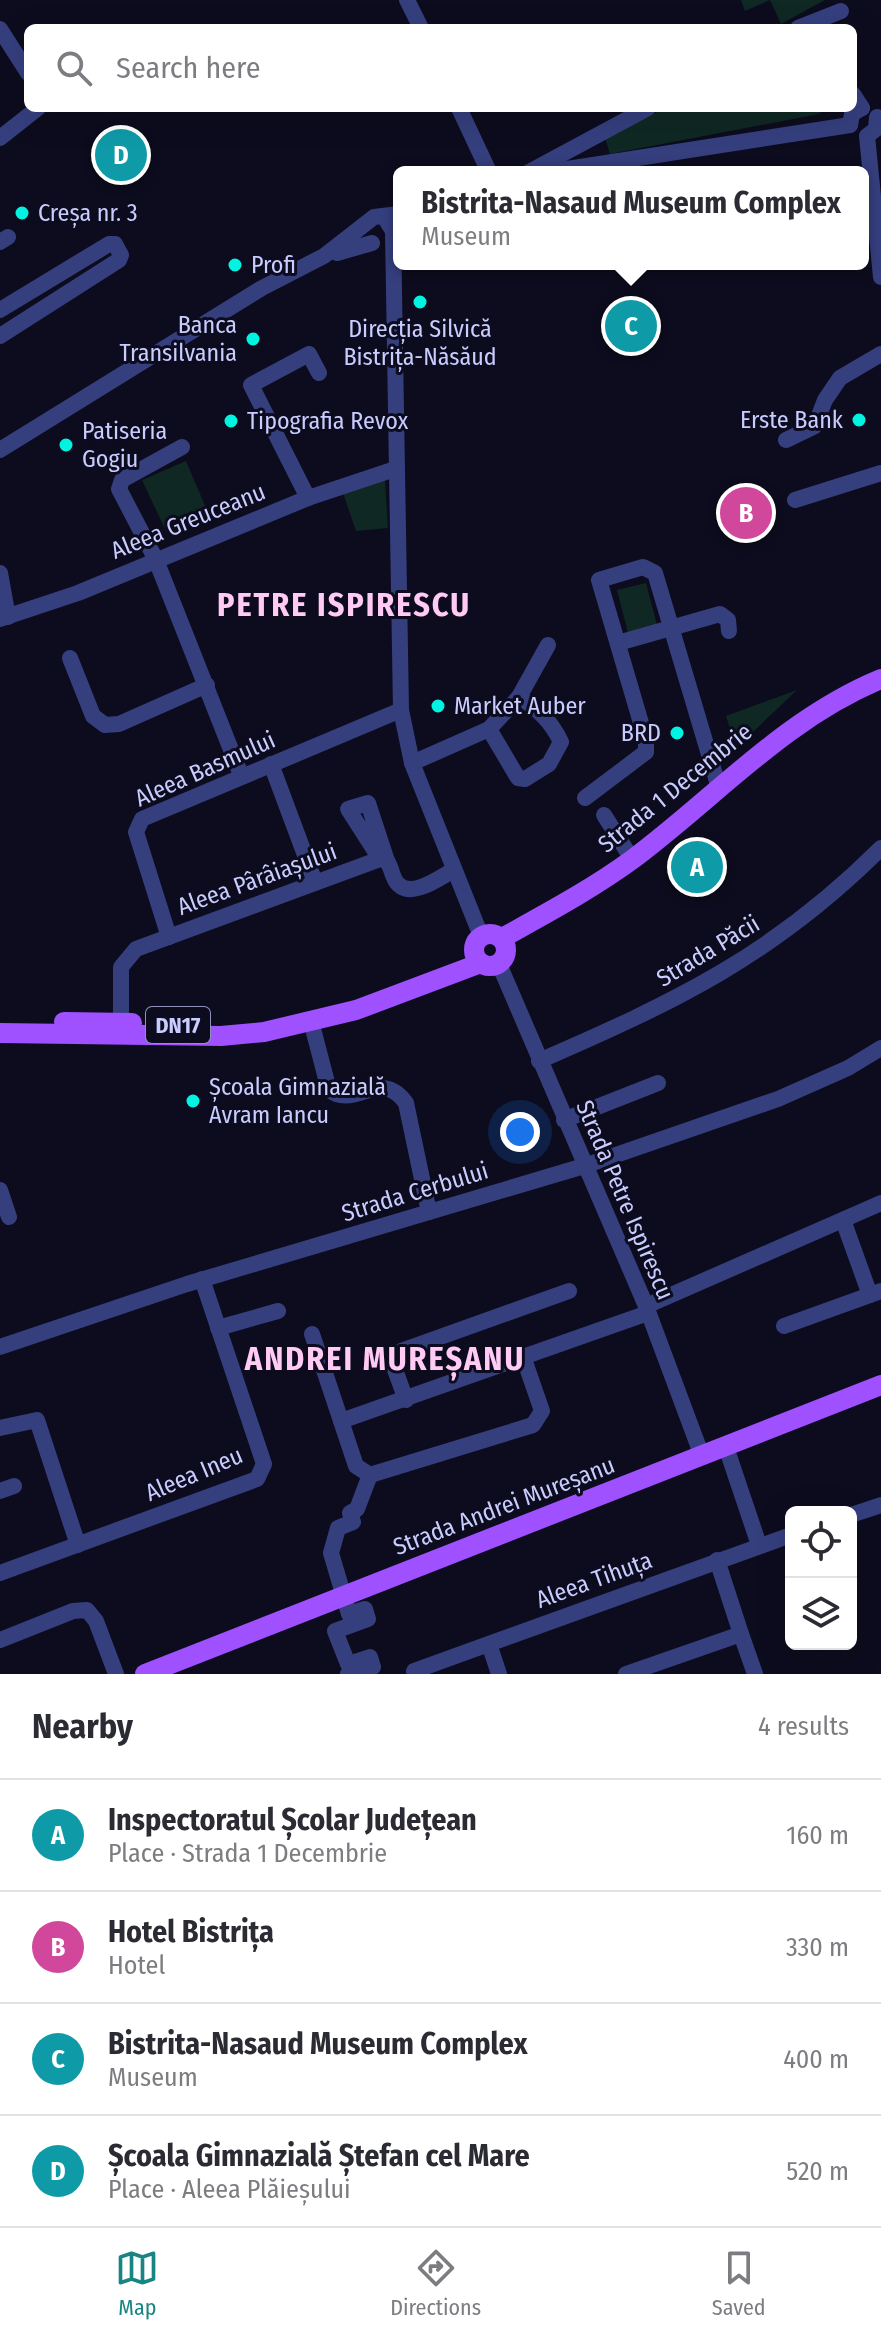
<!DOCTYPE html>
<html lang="en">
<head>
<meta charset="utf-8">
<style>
	body { margin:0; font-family:"Fira Sans Condensed",sans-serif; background:#f2f2f3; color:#2b2b33 }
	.controls { position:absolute; right:24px; bottom:24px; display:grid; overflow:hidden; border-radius:12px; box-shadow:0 8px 32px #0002 }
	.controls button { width:72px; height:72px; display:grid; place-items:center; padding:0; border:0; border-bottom:2px solid #e1e1e2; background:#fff; color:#2b2b33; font:40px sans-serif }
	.you { position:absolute; left:520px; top:1132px; width:28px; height:28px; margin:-20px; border:6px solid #fff; border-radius:50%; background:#1a73e8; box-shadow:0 0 0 12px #1a73e833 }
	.badge { display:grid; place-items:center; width:52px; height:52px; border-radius:50%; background:#188582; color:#fff; font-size:26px; font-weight:700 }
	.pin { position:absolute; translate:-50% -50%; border:4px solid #fff; box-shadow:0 2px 8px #0006 }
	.popup { position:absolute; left:393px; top:166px; width:476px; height:104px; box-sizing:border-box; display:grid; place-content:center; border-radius:12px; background:#fff; filter:drop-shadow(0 2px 6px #0005); font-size:26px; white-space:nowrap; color:#7c7c81 }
	.popup b { font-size:30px; color:#2b2b33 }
	.popup::after { content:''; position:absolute; left:50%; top:100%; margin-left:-16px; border:16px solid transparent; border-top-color:#fff }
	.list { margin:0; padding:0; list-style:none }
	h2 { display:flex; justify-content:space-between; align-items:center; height:104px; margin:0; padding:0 32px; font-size:34px }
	h2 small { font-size:26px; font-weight:400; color:#7c7c81 }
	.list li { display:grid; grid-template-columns:52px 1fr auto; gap:24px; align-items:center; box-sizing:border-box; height:112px; padding:0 32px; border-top:2px solid #e1e1e2 }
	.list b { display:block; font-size:30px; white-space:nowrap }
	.list p { margin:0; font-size:26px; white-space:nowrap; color:#7c7c81 }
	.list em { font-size:26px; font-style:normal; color:#7c7c81 }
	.icon { flex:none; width:44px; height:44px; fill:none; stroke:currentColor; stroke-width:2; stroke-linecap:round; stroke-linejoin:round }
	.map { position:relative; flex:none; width:881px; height:1674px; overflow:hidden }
	.search { position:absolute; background:#fff; box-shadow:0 8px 32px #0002; left:24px; right:24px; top:24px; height:88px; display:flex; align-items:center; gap:20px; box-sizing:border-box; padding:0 28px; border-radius:12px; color:#7c7c81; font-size:30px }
	.sheet { height:552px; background:#fff }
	nav { display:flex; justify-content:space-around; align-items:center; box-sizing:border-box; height:112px; border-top:2px solid #e1e1e2; background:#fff; font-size:22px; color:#7c7c81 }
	nav a { display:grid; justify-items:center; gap:4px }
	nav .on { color:#188582 }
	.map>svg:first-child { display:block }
	.green { fill:#0f2823 }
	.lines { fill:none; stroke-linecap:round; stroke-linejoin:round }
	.minor { stroke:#353f7e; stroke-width:16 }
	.major { stroke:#9f50ff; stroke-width:20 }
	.poi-dot { fill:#00f4e2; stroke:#0c0c1e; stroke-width:3 }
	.labels { text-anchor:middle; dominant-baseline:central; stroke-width:6; stroke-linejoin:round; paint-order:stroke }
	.shield { fill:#0c0c1e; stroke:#9092bc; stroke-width:2 }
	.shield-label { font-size:22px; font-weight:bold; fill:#c9ccff }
	.poi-label { font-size:24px; fill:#c9ccff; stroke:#0c0c1e; text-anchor:start }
	.street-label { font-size:24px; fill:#c9ccff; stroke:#0c0c1e }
	.district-label { font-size:32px; font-weight:bold; letter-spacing:2px; fill:#ffcbf5; stroke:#0c0c1e }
</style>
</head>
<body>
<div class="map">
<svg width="881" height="1674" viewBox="0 0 881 1674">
	<rect width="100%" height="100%" fill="#0c0c1e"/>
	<g class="green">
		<path d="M741,0H825L781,24L770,0L745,11Z"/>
		<path d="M665,108H826L819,114L610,154L605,138Z"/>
		<path d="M186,461L209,515L166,531L142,480Z"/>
		<path d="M385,480L388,528L356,531L343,493Z"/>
		<path d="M646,583L657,625L628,633L617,590Z"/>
		<path d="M797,690L736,748L726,716Z"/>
	</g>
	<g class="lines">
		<g class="minor">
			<path d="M407,0L421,28"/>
			<path d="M798,28L841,11"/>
			<path d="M0,29L28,73"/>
			<path d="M853,94L862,108"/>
			<path d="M459,108L489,172"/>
			<path d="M850,125L852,114L862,108"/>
			<path d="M867,136L881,277"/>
			<path d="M867,136L876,129L877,117"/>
			<path d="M0,138L38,108"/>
			<path d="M529,172L648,108"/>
			<path d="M548,172L850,125"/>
			<path d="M385,218L393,231L401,710L412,763L481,936"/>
			<path d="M0,242L8,237"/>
			<path d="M337,253L372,243"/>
			<path d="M0,310L109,244H115L121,255L119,260L0,336"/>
			<path d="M786,440L815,426L825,400L840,378L881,354"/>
			<path d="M182,447L122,480L119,489L156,560L241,775"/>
			<path d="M0,450L262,288L324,256L374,217L399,214"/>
			<path d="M308,498L251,385L309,354L319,373"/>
			<path d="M795,500L881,473"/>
			<path d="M0,573L8,617"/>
			<path d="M0,619L78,593L308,498L395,469"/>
			<path d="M618,643L720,614L728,620L729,631"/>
			<path d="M70,658L93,716L105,725L119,724L207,685"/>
			<path d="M489,729L518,778L525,779L549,764L561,742C551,721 538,709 519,697"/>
			<path d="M412,763L489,729L519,697L548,645"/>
			<path d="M271,764L315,882"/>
			<path d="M585,798L646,752V740L599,580L643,567L655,573L719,788"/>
			<path d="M604,815L632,859"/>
			<path d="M380,859L348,809L368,803L387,861"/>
			<path d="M169,937L136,832L142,819L401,710"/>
			<path d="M499,964L646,1306L702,1456"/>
			<path d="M311,1021L329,1090C355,1110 380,1067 406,1103L429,1212"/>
			<path d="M121,1023V967L136,949L380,859L387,861C392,868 392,878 398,884C412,899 440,877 454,870"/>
			<path d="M539,1061C675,1002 774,955 881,848"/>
			<path d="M564,1120L658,1083"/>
			<path d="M0,1190L9,1217"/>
			<path d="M843,1220L870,1295L881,1291"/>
			<path d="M646,1306L881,1203"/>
			<path d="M784,1326L870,1295"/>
			<path d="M218,1328L278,1311"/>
			<path d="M312,1334L341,1421L648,1313"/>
			<path d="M0,1347L187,1284L584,1166L778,1099L848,1068L881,1048"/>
			<path d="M406,1400L394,1367L401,1351L569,1291"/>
			<path d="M341,1421L356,1466L370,1475L533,1425L542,1411L524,1359"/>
			<path d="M0,1428L37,1420L78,1545"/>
			<path d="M726,1447L759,1545"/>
			<path d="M0,1491L14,1486"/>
			<path d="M851,1515L881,1505"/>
			<path d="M0,1573L257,1479L264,1464L202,1279"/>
			<path d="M741,1634L755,1674"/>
			<path d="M0,1640L73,1611L87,1610L96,1621L116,1674"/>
			<path d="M489,1644L499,1674"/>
			<path d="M348,1674L373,1667L370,1657L348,1664L335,1631L368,1619L365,1609L349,1614L331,1553L338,1528L353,1522L350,1513L357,1509L370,1475"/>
			<path d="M416,1674L414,1671L791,1535"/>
			<path d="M626,1674L741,1634L717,1560"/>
		</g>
		<g class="major">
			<circle cx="490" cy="950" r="16"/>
			<path d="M502,938C547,913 592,889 633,859C716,797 784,719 881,679"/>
			<path d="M64,1022L132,1023"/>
			<path d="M0,1033L221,1036L264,1032L356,1010L481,963"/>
			<path d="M145,1674L881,1385"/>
		</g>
	</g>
	<g class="poi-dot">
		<circle cx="22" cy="213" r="8"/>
		<circle cx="235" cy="265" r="8"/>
		<circle cx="420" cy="302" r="8"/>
		<circle cx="253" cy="339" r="8"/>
		<circle cx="859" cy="420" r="8"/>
		<circle cx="231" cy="421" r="8"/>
		<circle cx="66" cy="445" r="8"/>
		<circle cx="438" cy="706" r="8"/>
		<circle cx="677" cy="733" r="8"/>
		<circle cx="193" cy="1101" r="8"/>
	</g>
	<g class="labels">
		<rect class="shield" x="146" y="1007" width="64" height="36" rx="6"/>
		<g class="shield-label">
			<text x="178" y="1025">DN17</text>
		</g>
		<g class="poi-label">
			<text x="38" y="213">Creșa nr. 3</text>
			<text x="251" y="265">Profi</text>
			<text x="237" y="325" text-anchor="end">Banca<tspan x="237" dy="28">Transilvania</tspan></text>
			<text x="420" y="329" text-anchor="middle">Direcția Silvică<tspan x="420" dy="28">Bistrița-Năsăud</tspan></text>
			<text x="843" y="420" text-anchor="end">Erste Bank</text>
			<text x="247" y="421">Tipografia Revox</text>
			<text x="82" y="431">Patiseria<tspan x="82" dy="28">Gogiu</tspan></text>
			<text x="454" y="706">Market Auber</text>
			<text x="661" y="733" text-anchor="end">BRD</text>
			<text x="209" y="1087">Școala Gimnazială<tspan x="209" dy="28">Avram Iancu</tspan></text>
		</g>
		<g class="street-label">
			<text transform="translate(188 521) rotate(-22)">Aleea Greuceanu</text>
			<text transform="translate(205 769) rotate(-24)">Aleea Basmului</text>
			<text transform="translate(675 788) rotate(-39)">Strada 1 Decembrie</text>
			<text transform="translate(257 879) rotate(-20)">Aleea Pârâiașului</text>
			<text transform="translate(708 951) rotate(-31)">Strada Păcii</text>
			<text transform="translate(415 1192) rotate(-17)">Strada Cerbului</text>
			<text transform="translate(625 1200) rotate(67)">Strada Petre Ispirescu</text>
			<text transform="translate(194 1474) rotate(-23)">Aleea Ineu</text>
			<text transform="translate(504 1506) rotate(-21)">Strada Andrei Mureșanu</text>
			<text transform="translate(594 1580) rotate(-20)">Aleea Tihuța</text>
		</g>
		<g class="district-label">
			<text x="344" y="605">PETRE ISPIRESCU</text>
			<text x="385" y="1359">ANDREI MUREȘANU</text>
		</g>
	</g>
</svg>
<div class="controls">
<button><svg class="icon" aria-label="locate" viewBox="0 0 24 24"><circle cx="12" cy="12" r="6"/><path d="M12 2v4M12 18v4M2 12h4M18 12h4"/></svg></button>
<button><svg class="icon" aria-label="layers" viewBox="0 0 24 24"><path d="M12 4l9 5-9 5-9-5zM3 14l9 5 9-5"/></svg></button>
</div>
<div class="you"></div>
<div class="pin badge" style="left:697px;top:867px;background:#0f9aa8">A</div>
<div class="pin badge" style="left:746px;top:513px;background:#d1479c">B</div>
<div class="pin badge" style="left:631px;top:326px;background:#0f9aa8">C</div>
<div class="popup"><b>Bistrita-Nasaud Museum Complex</b>Museum</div>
<div class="pin badge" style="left:121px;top:155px;background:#0f9aa8">D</div>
<div class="search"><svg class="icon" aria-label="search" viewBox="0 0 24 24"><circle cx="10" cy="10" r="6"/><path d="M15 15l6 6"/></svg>Search here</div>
</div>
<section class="sheet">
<h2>Nearby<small>4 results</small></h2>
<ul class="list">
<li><span class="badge" style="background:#0f9aa8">A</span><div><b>Inspectoratul Școlar Județean</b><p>Place · Strada 1 Decembrie</p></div><em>160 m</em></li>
<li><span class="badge" style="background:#d1479c">B</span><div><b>Hotel Bistrița</b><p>Hotel</p></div><em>330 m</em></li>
<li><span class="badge" style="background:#0f9aa8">C</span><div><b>Bistrita-Nasaud Museum Complex</b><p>Museum</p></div><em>400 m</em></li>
<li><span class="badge" style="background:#0f9aa8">D</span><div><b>Școala Gimnazială Ștefan cel Mare</b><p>Place · Aleea Plăieșului</p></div><em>520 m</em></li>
</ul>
</section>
<nav>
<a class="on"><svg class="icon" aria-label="map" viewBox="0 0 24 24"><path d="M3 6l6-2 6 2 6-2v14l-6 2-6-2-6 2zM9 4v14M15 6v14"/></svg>Map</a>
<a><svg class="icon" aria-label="directions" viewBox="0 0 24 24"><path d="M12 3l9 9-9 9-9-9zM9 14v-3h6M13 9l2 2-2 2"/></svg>Directions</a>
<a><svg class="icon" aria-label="saved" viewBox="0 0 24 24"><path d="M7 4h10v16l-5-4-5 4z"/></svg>Saved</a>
</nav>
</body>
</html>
